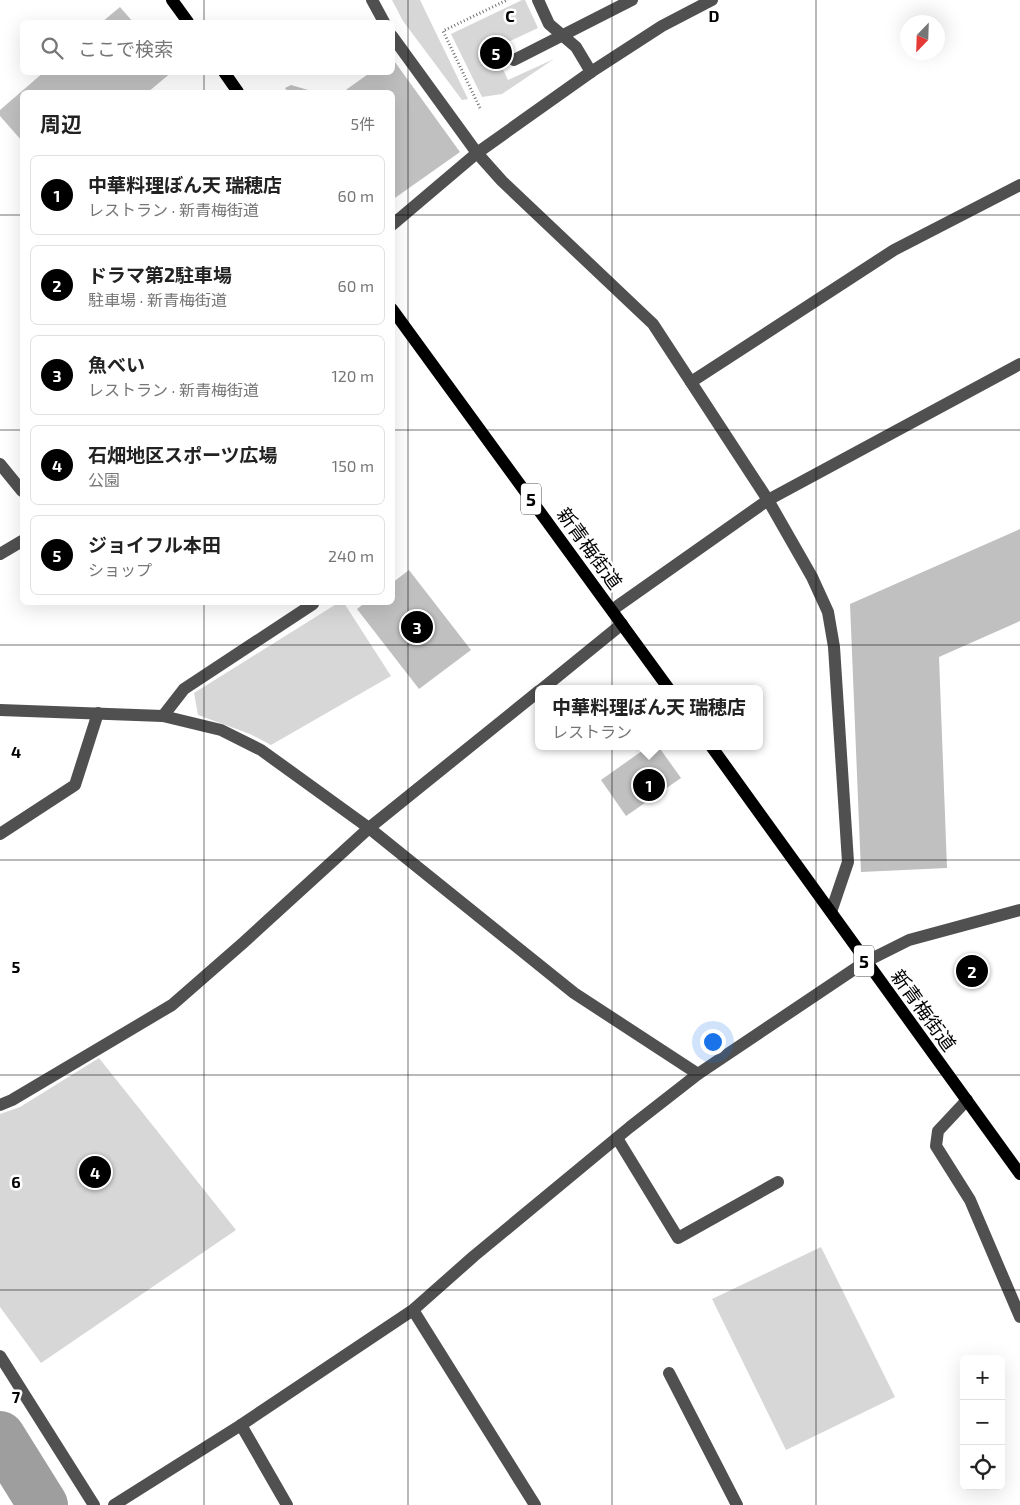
<!DOCTYPE html>
<html lang="ja">
<head>
<meta charset="utf-8">
<style>
	body { margin:0; font-family:"Exo 2","Noto Sans JP",sans-serif; background:#f6f6f6; color:#222 }
	.controls { position:absolute; right:15px; bottom:15px; display:grid; overflow:hidden; border-radius:8px; box-shadow:0 5px 20px #0002 }
	.controls button { width:45px; height:45px; display:grid; place-items:center; padding:0; border:0; border-bottom:1px solid #e0e0e0; background:#fff; color:#222; font:25px sans-serif }
	.compass { position:absolute; left:900px; top:15px; width:45px; height:45px; border-radius:50%; background:#fff; box-shadow:0 5px 20px #0002; rotate:203deg }
	.you { position:absolute; left:712px; top:1041px; width:18px; height:18px; margin:-12px; border:4px solid #fff; border-radius:50%; background:#1a73e8; box-shadow:0 0 0 8px #1a73e833 }
	.badge { display:grid; place-items:center; width:32px; height:32px; border-radius:50%; background:#000; color:#fff; font-size:16px; font-weight:700 }
	.pin { position:absolute; translate:-50% -50%; border:2px solid #fff; box-shadow:0 1px 5px #0006 }
	.popup { position:absolute; left:535px; top:685px; width:228px; height:65px; box-sizing:border-box; display:grid; place-content:center; border-radius:8px; background:#fff; filter:drop-shadow(0 1px 4px #0005); font-size:16px; white-space:nowrap; color:#767676 }
	.popup b { font-size:19px; color:#222 }
	.popup::after { content:''; position:absolute; left:50%; top:100%; margin-left:-10px; border:10px solid transparent; border-top-color:#fff }
	.list { margin:0; padding:0; list-style:none }
	h2 { display:flex; justify-content:space-between; align-items:center; height:65px; margin:0; padding:0 20px; font-size:21px }
	h2 small { font-size:16px; font-weight:400; color:#767676 }
	.list li { display:grid; grid-template-columns:32px 1fr auto; gap:15px; align-items:center; box-sizing:border-box; height:80px; margin:0 10px 10px; padding:0 10px; border:1px solid #e0e0e0; border-radius:8px }
	.list b { display:block; font-size:19px; white-space:nowrap }
	.list p { margin:0; font-size:16px; white-space:nowrap; color:#767676 }
	.list em { font-size:16px; font-style:normal; color:#767676 }
	.icon { flex:none; width:28px; height:28px; fill:none; stroke:currentColor; stroke-width:2; stroke-linecap:round; stroke-linejoin:round }
	.map { position:relative; flex:none; width:1020px; height:1505px; overflow:hidden }
	.search { position:absolute; background:#fff; box-shadow:0 5px 20px #0002; left:20px; top:20px; width:375px; height:55px; display:flex; align-items:center; gap:12px; box-sizing:border-box; padding:0 18px; border-radius:8px; color:#767676; font-size:19px }
	.panel { position:absolute; background:#fff; box-shadow:0 5px 20px #0002; left:20px; top:90px; width:375px; height:515px; border-radius:8px }
	.map>svg:first-child { display:block }
	.green { fill:#d7d7d7 }
	.lines { fill:none; stroke-linecap:round; stroke-linejoin:round }
	.river { stroke:#9e9e9e; stroke-width:50 }
	.building { fill:#c0c0c0 }
	.path { stroke:#727272; stroke-width:3; stroke-dasharray:1 2.5; stroke-linecap:butt }
	.minor { stroke:#505050; stroke-width:12 }
	.major { stroke:#000; stroke-width:12 }
	.grid { fill:none; stroke:#000; stroke-width:1; stroke-opacity:0.55 }
	.labels { text-anchor:middle; dominant-baseline:central; stroke-width:5; stroke-linejoin:round; paint-order:stroke }
	.shield { fill:#fff; stroke:#4c4c4c; stroke-width:1 }
	.shield-label { font-size:18px; font-weight:bold; fill:#000 }
	.street-label { font-size:19px; fill:#000; stroke:#fff }
	.grid-label { font-size:16px; text-anchor:middle; font-weight:bold; fill:#000; stroke:#fff; stroke-width:5; stroke-linejoin:round; paint-order:stroke }
</style>
</head>
<body>
<div class="map">
<svg width="1020" height="1505" viewBox="0 0 1020 1505">
	<rect width="100%" height="100%" fill="#fff"/>
	<g class="green">
		<path d="M392,0H420L468,99L462,100L403,21Z"/>
		<path d="M522,0H525L538,28L493,49L508,80L554,59L502,94L482,97L451,34Z"/>
		<path d="M338,603H344L391,676L271,745L250,734L198,715L194,693Z"/>
		<path d="M99,1058L236,1230L41,1363L0,1307V1114L20,1107Z"/>
		<path d="M821,1247L895,1397L786,1450L712,1299Z"/>
	</g>
	<g class="lines">
		<path class="river" d="M0,1436L43,1505"/>
	</g>
	<g class="building">
		<path d="M120,7L133,22H102Z"/>
		<path d="M392,58L460,152L392,200V92H343L371,72H392Z"/>
		<path d="M44,72H172L148,92H22V141L0,116V110Z"/>
		<path d="M291,85L315,92H288L285,88Z"/>
		<path d="M1020,529V621L939,657L947,868L861,872L850,604Z"/>
		<path d="M409,570L471,650L419,689L357,609L366,602H392V583Z"/>
		<path d="M649,746H658L681,778L626,816L601,780Z"/>
	</g>
	<g class="lines">
		<path class="path" d="M480,108L443,31L507,0"/>
		<g class="minor">
			<path d="M372,0L384,22"/>
			<path d="M538,0L549,24L576,47L591,72"/>
			<path d="M392,36L477,153L502,181L653,324L768,500L812,577L828,612L834,647L848,862L831,912"/>
			<path d="M514,60L632,0"/>
			<path d="M392,225L477,153L591,72L662,26L712,0"/>
			<path d="M691,382L894,250L1020,185"/>
			<path d="M0,464L22,491"/>
			<path d="M0,554L22,541"/>
			<path d="M612,610L768,500L1020,364"/>
			<path d="M542,689L622,624"/>
			<path d="M0,710L163,716L221,730L261,750L369,828L574,993L698,1074"/>
			<path d="M163,716L184,689L313,604L311,602"/>
			<path d="M0,834L75,785L98,713"/>
			<path d="M967,1100L938,1131L936,1146L970,1200L1020,1317"/>
			<path d="M0,1105L12,1100L172,1005L243,943L369,828L539,691"/>
			<path d="M617,1138L678,1238L778,1182"/>
			<path d="M413,1310L535,1505"/>
			<path d="M0,1356L94,1505"/>
			<path d="M669,1373L737,1505"/>
			<path d="M241,1425L287,1505"/>
			<path d="M114,1505L241,1425L413,1310L474,1256L630,1127L698,1074L865,962L909,940L1020,910"/>
		</g>
		<g class="major">
			<path d="M172,0L188,22"/>
			<path d="M224,72L238,92"/>
			<path d="M392,309L669,689"/>
			<path d="M711,746L1020,1174"/>
		</g>
	</g>
	<path class="grid" d="M204,0V22M408,0V1505M612,0V1505M816,0V1505M204,72V92M0,215H22M392,215H1020M0,430H22M392,430H1020M204,602V1505M0,645H1020M0,860H1020M0,1075H1020M0,1290H1020"/>
	<g class="labels">
		<g class="shield">
			<rect x="521" y="483.5" width="20" height="31" rx="4"/>
			<rect x="854" y="945.5" width="20" height="31" rx="4"/>
		</g>
		<g class="shield-label">
			<text x="531" y="499">5</text>
			<text x="864" y="961">5</text>
		</g>
		<g class="street-label">
			<text transform="translate(590 548) rotate(54)">新青梅街道</text>
			<text transform="translate(924 1010) rotate(54)">新青梅街道</text>
		</g>
	</g>
	<g class="grid-label">
		<text x="510" y="22">C</text>
		<text x="714" y="22">D</text>
		<text x="16" y="758">4</text>
		<text x="16" y="973">5</text>
		<text x="16" y="1188">6</text>
		<text x="16" y="1403">7</text>
	</g>
</svg>
<div class="controls">
<button>+</button>
<button>−</button>
<button><svg class="icon" aria-label="locate" viewBox="0 0 24 24"><circle cx="12" cy="12" r="6"/><path d="M12 2v4M12 18v4M2 12h4M18 12h4"/></svg></button>
</div>
<svg class="compass" viewBox="-18 -18 36 36"><path d="M0-13l5 13h-10z" fill="#e53935"/><path d="M0 13l5-13h-10z" fill="#767676"/></svg>
<div class="you"></div>
<div class="pin badge" style="left:649px;top:785px">1</div>
<div class="popup"><b>中華料理ぼん天 瑞穂店</b>レストラン</div>
<div class="pin badge" style="left:972px;top:971px">2</div>
<div class="pin badge" style="left:417px;top:627px">3</div>
<div class="pin badge" style="left:95px;top:1172px">4</div>
<div class="pin badge" style="left:496px;top:53px">5</div>
<div class="search"><svg class="icon" aria-label="search" viewBox="0 0 24 24"><circle cx="10" cy="10" r="6"/><path d="M15 15l6 6"/></svg>ここで検索</div>
<section class="panel">
<h2>周辺<small>5件</small></h2>
<ul class="list">
<li><span class="badge">1</span><div><b>中華料理ぼん天 瑞穂店</b><p>レストラン · 新青梅街道</p></div><em>60 m</em></li>
<li><span class="badge">2</span><div><b>ドラマ第2駐車場</b><p>駐車場 · 新青梅街道</p></div><em>60 m</em></li>
<li><span class="badge">3</span><div><b>魚べい</b><p>レストラン · 新青梅街道</p></div><em>120 m</em></li>
<li><span class="badge">4</span><div><b>石畑地区スポーツ広場</b><p>公園</p></div><em>150 m</em></li>
<li><span class="badge">5</span><div><b>ジョイフル本田</b><p>ショップ</p></div><em>240 m</em></li>
</ul>
</section>
</div>
</body>
</html>
